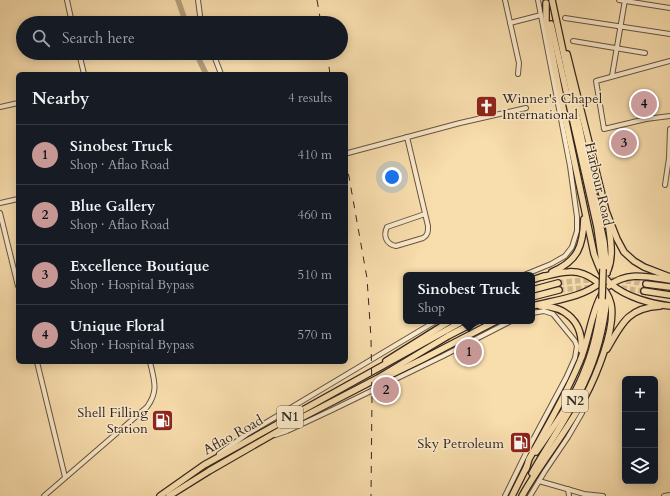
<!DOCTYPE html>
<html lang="en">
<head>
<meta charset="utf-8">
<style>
	body { margin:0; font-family:Cardo,serif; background:#242831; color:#f1f3f6 }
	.controls { position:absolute; right:12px; bottom:12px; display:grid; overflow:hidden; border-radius:6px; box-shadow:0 2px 10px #0003 }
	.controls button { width:36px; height:36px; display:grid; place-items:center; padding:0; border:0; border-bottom:1px solid #363941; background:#171b24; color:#f1f3f6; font:20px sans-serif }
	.you { position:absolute; left:392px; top:177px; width:14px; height:14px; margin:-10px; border:3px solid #fff; border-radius:50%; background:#1a73e8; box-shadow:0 0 0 6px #1a73e833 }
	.badge { display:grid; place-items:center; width:26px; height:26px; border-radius:50%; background:#c59692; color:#111; font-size:13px; font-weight:700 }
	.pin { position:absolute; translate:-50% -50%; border:2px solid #fff; box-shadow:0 1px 4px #0006 }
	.popup { position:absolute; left:403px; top:272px; width:132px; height:52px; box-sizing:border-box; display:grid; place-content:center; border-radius:6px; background:#171b24; filter:drop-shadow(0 1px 3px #0005); font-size:13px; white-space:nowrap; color:#9ea1a6 }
	.popup b { font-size:15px; color:#f1f3f6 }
	.popup::after { content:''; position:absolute; left:50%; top:100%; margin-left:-8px; border:8px solid transparent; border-top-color:#171b24 }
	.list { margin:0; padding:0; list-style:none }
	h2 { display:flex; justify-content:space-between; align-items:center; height:52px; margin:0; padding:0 16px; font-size:17px }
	h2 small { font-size:13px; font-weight:400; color:#9ea1a6 }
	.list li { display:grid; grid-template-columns:26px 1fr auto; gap:12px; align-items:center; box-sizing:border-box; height:60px; padding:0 16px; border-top:1px solid #363941 }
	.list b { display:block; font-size:15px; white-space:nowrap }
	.list p { margin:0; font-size:13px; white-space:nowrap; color:#9ea1a6 }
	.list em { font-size:13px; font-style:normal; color:#9ea1a6 }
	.icon { flex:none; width:22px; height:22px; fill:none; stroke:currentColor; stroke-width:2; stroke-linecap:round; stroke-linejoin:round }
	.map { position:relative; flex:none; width:670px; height:496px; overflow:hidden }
	.search { position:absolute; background:#171b24; box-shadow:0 2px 10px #0003; left:16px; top:16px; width:332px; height:44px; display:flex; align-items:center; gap:10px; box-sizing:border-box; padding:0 14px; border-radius:22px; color:#9ea1a6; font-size:15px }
	.panel { position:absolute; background:#171b24; box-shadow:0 2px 10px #0003; left:16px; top:72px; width:332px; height:292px; border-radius:6px }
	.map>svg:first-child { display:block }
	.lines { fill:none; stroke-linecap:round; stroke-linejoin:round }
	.river { stroke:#b59f7d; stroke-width:5.5 }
	.highway-tunnel { stroke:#d1b991; stroke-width:5.5; stroke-dasharray:5.5 3; stroke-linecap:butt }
	.minor-casing { stroke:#655443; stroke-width:6 }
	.highway-casing { stroke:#342720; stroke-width:8 }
	.minor { stroke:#fae9ca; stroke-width:4 }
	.highway { stroke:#f8ddad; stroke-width:5.5 }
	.rail { stroke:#342720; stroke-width:1; stroke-dasharray:7 7; stroke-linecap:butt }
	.highway-bridge-casing { stroke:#342720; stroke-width:8; stroke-linecap:butt }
	.highway-bridge { stroke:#f8ddad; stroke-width:5.5 }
	.labels { text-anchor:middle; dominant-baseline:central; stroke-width:3; stroke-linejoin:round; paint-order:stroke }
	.shield { fill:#fae9ca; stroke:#6f6153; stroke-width:1 }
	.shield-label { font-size:13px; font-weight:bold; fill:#342720 }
	.poi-label { font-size:14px; fill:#342720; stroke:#fae9ca; text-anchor:end }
	.street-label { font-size:14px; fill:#342720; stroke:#fae9ca }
</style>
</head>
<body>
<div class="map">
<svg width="670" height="496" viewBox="0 0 670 496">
	<rect width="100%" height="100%" fill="#f8ddad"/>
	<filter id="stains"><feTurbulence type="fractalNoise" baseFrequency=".005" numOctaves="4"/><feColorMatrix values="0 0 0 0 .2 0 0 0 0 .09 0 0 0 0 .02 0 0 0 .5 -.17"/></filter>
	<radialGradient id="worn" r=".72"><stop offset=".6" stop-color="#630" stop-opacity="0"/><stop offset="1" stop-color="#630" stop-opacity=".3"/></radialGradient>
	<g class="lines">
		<g class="river">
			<path d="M178,0L186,23"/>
			<path d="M196,53L206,74"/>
		</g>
		<g class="highway-tunnel">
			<path d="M558,283C588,279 616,278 646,284"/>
			<path d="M613,287L644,291"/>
			<path d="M559,290L595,287"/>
		</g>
		<defs>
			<g id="minor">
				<path d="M67,0L72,23"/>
				<path d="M198,0L201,23"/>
				<path d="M505,0L519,63L518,74"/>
				<path d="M619,0L670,8"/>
				<path d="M565,18L670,34"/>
				<path d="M510,23L541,15"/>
				<path d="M573,41L645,53"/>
				<path d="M79,53L84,74"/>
				<path d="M213,53L221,74"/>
				<path d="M670,61L596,81L604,129L646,119L670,116"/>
				<path d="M612,76L625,0"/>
				<path d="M0,107L18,103"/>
				<path d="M407,137L428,226C428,232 428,235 423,238L396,246C386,244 383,236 387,227L425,214"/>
				<path d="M348,153L460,123L526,108"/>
				<path d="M665,185L669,158L670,129"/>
				<path d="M0,203L18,199"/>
				<path d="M0,213L18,286"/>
				<path d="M524,275L551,264L565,256L572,247L577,231V217L570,166L538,0"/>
				<path d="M37,362L65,477"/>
				<path d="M275,435L287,431L332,410L443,356L511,321"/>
				<path d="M219,454L247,434L436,321"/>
				<path d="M539,481L584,494L603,496"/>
				<path d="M568,489L569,496"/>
				<path d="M44,496L147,407C159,391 154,380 150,362"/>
				<path d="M505,496L528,449L566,378L575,358L577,346L575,341L553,314L544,311L532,313"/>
				<path d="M530,496L545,471L568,437L582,413L584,401"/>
				<path d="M664,496L670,495"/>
			</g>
			<g id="highway">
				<path d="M552,0L604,242L607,273"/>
				<path d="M546,3V21L558,84L594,254C598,264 602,277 611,284C626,297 651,304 670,306"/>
				<path d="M551,24L597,227L603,269"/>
				<path d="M567,54L606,211L617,239L624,252L634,261L644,267L670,277"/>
				<path d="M608,221C610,237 614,255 608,270"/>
				<path d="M552,272C578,261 583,246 584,219"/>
				<path d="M532,280L544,276"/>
				<path d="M646,284L670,287"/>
				<path d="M609,286C627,271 649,277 670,280"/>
				<path d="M532,290L558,283"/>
				<path d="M644,291L670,295"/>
				<path d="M532,297L559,290"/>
				<path d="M532,306C555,300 582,298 601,282"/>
				<path d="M540,306C566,306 584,323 581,350"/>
				<path d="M607,349C622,323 628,308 660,306"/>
				<path d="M386,361L450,321"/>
				<path d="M386,377L421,360L496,321"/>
				<path d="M536,452C554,426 575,398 586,367C595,345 599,322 602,299"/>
				<path d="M526,469L529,459C547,427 566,395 580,361C589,340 591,312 602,294"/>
				<path d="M532,473C549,443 570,414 584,383C597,356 604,327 607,297"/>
				<path d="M160,496L204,465L463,321"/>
				<path d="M169,496L209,471L303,417L378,378L448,336L477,321"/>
				<path d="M512,496L527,466"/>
				<path d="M522,496C541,462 566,433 584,399C596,376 616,329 611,304C609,295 603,287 596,281C588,275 579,271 568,272C560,272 550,275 542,277"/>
			</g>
		</defs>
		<use href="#minor" class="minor-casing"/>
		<use href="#highway" class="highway-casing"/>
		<use href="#minor" class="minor"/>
		<use href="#highway" class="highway"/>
		<g class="rail">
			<path d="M317,0L321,23"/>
			<path d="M327,53L330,74"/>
			<path d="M346,160L367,278L371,338L372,397L371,496"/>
		</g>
		<defs>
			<path id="highway-bridge" d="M602,299L603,269"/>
		</defs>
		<use href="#highway-bridge" class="highway-bridge-casing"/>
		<use href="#highway-bridge" class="highway-bridge"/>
	</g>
	<defs>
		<symbol id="church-square" viewBox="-11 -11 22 22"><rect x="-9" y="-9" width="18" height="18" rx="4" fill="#8f2418" stroke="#fae9ca"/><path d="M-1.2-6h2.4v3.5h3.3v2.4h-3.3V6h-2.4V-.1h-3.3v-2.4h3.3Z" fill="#fff"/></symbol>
		<symbol id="fuel-square" viewBox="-11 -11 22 22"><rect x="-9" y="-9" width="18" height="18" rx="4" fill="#8f2418" stroke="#fae9ca"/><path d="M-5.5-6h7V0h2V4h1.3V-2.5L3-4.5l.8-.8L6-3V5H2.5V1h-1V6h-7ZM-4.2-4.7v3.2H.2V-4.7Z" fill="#fff"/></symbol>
	</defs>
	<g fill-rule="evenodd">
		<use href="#church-square" x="474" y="94" width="25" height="25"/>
		<use href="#fuel-square" x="150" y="408" width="25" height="25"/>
		<use href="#fuel-square" x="508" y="430" width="25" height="25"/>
	</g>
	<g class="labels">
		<g class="shield">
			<rect x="562" y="390" width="26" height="22" rx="3"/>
			<rect x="277" y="406" width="26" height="22" rx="3"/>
		</g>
		<g class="shield-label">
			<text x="575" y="401">N2</text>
			<text x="290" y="417">N1</text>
		</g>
		<g class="poi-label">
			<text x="502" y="98" text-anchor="start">Winner's Chapel<tspan x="502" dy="16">International</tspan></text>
			<text x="148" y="412">Shell Filling<tspan x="148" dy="16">Station</tspan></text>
			<text x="504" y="443">Sky Petroleum</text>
		</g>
		<g class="street-label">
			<text transform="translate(599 184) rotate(77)">Harbour Road</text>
			<text transform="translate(233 435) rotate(-29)">Aflao Road</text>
		</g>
	</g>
	<rect width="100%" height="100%" filter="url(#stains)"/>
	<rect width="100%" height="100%" fill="url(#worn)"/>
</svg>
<div class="controls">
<button>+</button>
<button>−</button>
<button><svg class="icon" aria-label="layers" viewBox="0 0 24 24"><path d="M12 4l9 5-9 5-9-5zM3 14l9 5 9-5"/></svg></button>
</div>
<div class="you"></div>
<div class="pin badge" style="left:469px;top:352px">1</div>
<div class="popup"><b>Sinobest Truck</b>Shop</div>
<div class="pin badge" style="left:386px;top:390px">2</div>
<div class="pin badge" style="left:624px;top:143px">3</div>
<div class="pin badge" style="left:644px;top:104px">4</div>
<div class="search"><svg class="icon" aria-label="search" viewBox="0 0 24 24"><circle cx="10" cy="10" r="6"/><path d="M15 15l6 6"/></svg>Search here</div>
<section class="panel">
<h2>Nearby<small>4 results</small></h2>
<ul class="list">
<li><span class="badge">1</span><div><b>Sinobest Truck</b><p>Shop · Aflao Road</p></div><em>410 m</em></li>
<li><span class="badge">2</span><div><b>Blue Gallery</b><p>Shop · Aflao Road</p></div><em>460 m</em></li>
<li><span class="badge">3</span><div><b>Excellence Boutique</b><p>Shop · Hospital Bypass</p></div><em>510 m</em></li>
<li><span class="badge">4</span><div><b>Unique Floral</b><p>Shop · Hospital Bypass</p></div><em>570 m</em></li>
</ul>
</section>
</div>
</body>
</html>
